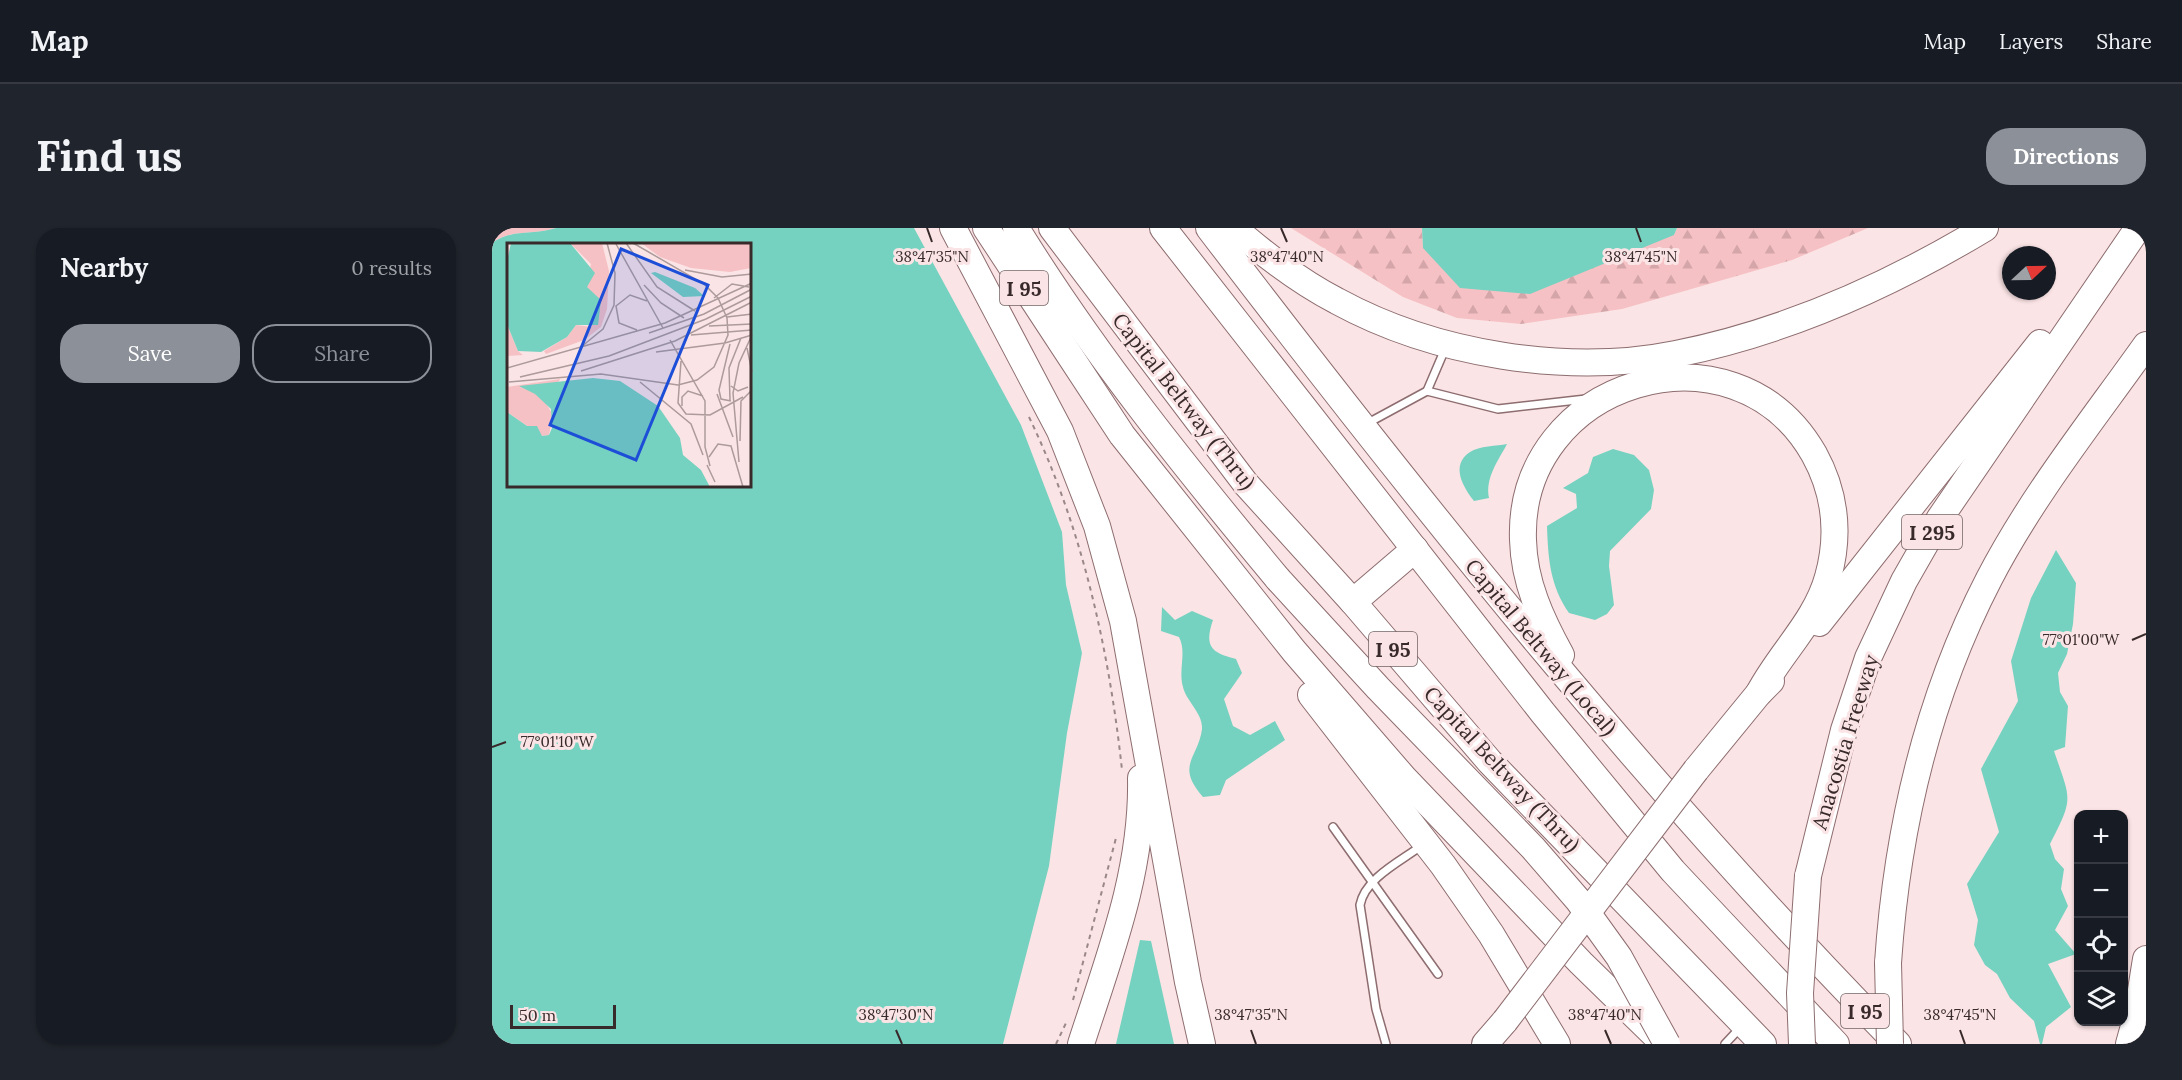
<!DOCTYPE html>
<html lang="en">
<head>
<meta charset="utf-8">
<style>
	body { margin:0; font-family:Lora,serif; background:#20242c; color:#f1f3f6 }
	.controls { position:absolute; right:18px; bottom:18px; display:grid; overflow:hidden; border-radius:12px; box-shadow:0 2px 4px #0004 }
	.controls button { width:54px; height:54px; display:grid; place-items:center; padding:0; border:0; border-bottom:2px solid #363941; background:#171b24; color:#f1f3f6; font:30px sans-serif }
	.compass { position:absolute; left:1510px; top:18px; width:54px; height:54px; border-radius:50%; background:#171b24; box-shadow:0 2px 4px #0004; rotate:68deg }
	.scale { position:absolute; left:18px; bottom:15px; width:106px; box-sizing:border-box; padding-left:6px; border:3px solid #382a2b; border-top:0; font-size:16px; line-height:21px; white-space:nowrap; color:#382a2b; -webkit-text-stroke:4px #fbe4e5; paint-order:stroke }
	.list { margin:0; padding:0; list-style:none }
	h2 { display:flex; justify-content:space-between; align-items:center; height:78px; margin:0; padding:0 24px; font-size:26px }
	h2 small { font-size:20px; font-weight:400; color:#9ea1a6 }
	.actions { display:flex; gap:12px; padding:18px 24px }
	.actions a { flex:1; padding:14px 0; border:2px solid #8c9099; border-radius:24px; text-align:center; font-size:21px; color:#8c9099 }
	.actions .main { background:#8c9099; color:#fff }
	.icon { flex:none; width:33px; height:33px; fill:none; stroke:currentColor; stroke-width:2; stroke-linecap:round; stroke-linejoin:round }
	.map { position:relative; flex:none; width:1654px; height:816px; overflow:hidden; border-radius:24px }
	header { display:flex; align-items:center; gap:36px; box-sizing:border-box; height:84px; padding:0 30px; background:#171b24; border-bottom:2px solid #363941 }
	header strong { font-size:28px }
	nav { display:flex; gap:33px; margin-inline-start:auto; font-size:21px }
	.intro { display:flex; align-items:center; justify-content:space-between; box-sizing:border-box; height:144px; padding:0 36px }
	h1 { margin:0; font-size:42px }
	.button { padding:15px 27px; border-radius:24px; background:#8c9099; color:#fff; font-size:21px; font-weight:700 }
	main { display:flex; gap:36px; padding:0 36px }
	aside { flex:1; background:#171b24; border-radius:24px; box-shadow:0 2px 4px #0004 }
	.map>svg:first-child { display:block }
	.forest { fill:url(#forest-firs) }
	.green { fill:#f6c1c4 }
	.water { fill:#76d2c0; fill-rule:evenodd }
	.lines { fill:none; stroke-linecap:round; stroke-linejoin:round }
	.service-casing { stroke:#8d6d6f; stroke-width:10 }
	.motorway-casing { stroke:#8d6d6f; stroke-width:28 }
	.path { stroke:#9a8788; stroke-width:2; stroke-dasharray:4.5 4.5; stroke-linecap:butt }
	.service { stroke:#fff; stroke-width:7 }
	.motorway { stroke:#fff; stroke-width:26 }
	.motorway-bridge-casing { stroke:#8d6d6f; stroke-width:28; stroke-linecap:butt }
	.motorway-bridge { stroke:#fff; stroke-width:26 }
	.ticks { fill:none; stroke:#382a2b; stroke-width:2 }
	.labels { text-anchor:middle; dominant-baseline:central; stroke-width:6; stroke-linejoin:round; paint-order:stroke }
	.shield { fill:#fbe4e5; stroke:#726263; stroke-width:1.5 }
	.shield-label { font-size:20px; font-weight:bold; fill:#382a2b }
	.street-label { font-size:21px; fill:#382a2b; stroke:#fbe4e5 }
	.inset-road { fill:none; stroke:#ad9a9b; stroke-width:1.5 }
	.view { fill:#1d4ed8; fill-opacity:0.15; stroke:#1d4ed8; stroke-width:3 }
	.inset-edge { fill:none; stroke:#382a2b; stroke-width:3 }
	.ticks-label { font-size:15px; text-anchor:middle; fill:#382a2b; stroke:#fbe4e5; stroke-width:6; stroke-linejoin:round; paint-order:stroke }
</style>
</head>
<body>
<header>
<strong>Map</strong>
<nav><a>Map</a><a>Layers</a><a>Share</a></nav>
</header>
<div class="intro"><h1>Find us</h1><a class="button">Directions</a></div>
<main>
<aside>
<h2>Nearby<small>0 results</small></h2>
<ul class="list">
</ul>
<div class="actions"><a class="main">Save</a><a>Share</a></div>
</aside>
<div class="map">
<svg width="1654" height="816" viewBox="0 0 1654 816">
	<defs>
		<pattern id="forest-firs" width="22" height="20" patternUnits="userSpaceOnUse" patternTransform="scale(1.5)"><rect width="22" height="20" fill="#f6c1c4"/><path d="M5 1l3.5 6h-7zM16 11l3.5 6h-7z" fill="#d4a6a9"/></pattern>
	</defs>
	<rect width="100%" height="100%" fill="#fbe4e5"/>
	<path class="forest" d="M799,0H930L931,20L1182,7L1185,0H1376L1300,32L1130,81L1029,96L965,90L911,69Z"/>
	<path class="green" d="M0,0H64C40,8 21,0 0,15Z"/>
	<g class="water">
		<path d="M64,0H422L529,197L570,304L574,357L590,425L575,505L557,638L511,816H0V15C22,0 39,8 64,0ZM16,16H258V258H16Z"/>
		<path d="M930,0H1185L1182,7L1038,66L968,60L931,20Z"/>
		<path d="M1015,216C1006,233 993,250 997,270L982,273C971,259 958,237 978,224C987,218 1005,218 1015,216Z"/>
		<path d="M1121,221L1142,227L1157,242L1162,262L1159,281L1118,323L1117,338L1122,377L1115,386L1103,392L1077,385C1058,358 1056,330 1055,298L1085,280L1084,266L1071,260L1096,245L1101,229Z"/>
		<path d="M1564,322L1584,355L1581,396L1575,426L1566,445L1568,464L1576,478L1573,519L1562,523C1579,573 1582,569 1558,616L1563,631L1572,641L1569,661L1576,678L1563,702L1584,726L1556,736L1579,779L1554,799L1550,816H1548L1542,793L1518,770L1505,746L1493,737L1482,717L1486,692L1475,656L1507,604L1489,541L1526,473L1519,433L1539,370Z"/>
		<path d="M670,379L683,392L700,383L721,392C712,418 719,425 744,431L750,445L732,471L741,498L758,507L783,493L793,512L734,552L728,567L711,569C683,537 706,531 710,501C711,485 694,473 691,459C686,442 695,424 687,409L669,403Z"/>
		<path d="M648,712L659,713L682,816H624Z"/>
	</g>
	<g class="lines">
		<defs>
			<g id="service">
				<path d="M935,163L953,121"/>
				<path d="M876,195L935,163L1006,181L1094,171"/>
				<path d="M841,599L946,746"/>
				<path d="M894,816L884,781L868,677C873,650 909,633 929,618"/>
				<path d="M1233,816L1248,800"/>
			</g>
			<g id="motorway">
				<path d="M461,0L568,203L605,298L631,393L696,754L710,816"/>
				<path d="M494,0L630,207L802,423L912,550L1089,735L1171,815"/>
				<path d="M524,0C601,125 693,239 786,351"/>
				<path d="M560,0L754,256L861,374L998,534L1271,816"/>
				<path d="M671,0L1051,485L1181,643L1344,816"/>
				<path d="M717,0C933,283 1156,561 1406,816"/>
				<path d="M742,0C773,27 808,54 845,73C942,126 1075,148 1184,126C1294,104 1397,58 1493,0"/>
				<path d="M861,374L923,321"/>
				<path d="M1327,395L1548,115"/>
				<path d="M1069,427C1049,391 1032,354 1031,312C1025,153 1242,86 1322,226C1343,264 1348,306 1336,349C1324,393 1288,425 1267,465"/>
				<path d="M819,467L951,637L999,706L1065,816"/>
				<path d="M1204,542L1267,465L1279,453"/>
				<path d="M1316,648L1352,502L1376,430L1412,353L1448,290L1646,0"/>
				<path d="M1396,735C1405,601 1435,471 1497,351C1540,268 1600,193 1654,117"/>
				<path d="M589,816C617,729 651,644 649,550"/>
				<path d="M993,816L1013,793"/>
				<path d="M1637,816L1645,787L1654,731"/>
			</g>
		</defs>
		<use href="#service" class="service-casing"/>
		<use href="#motorway" class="motorway-casing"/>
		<g class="path">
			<path d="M537,189C590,299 617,421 630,542"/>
			<path d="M581,772L624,610"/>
			<path d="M564,816L574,795"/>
		</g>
		<use href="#service" class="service"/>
		<use href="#motorway" class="motorway"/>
		<defs>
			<g id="motorway-bridge">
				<path d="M786,351L886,460L1041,620L1086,672L1127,729L1175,816"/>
				<path d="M1396,735L1398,816"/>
				<path d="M1013,793L1204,542"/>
				<path d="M1310,816L1308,765L1316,648"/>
			</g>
		</defs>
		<use href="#motorway-bridge" class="motorway-bridge-casing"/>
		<use href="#motorway-bridge" class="motorway-bridge"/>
	</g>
	<path class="ticks" d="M435,0L440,14M789,0L795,14M1144,0L1149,14M1640,412L1654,406M0,519L14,514M404,802L410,816M759,802L764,816M1113,802L1119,816M1468,802L1473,816"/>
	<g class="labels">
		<g class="shield">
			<rect x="508" y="43" width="48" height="34" rx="4.5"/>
			<rect x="1410" y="287" width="60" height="34" rx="4.5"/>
			<rect x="877" y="404" width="48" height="34" rx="4.5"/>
			<rect x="1349" y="766" width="48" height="34" rx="4.5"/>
		</g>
		<g class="shield-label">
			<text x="532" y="60">I 95</text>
			<text x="1440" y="304">I 295</text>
			<text x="901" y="421">I 95</text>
			<text x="1373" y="783">I 95</text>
		</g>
		<g class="street-label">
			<text transform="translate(692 173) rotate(52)">Capital Beltway (Thru)</text>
			<text transform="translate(1049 419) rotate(50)">Capital Beltway (Local)</text>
			<text transform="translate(1353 514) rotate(-73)">Anacostia Freeway</text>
			<text transform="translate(1010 541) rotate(47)">Capital Beltway (Thru)</text>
		</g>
	</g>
	<g transform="translate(15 15)">
		<rect width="244" height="244" fill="#fbe4e5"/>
		<path d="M63,0H95L102,28L100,66L94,84L77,97L39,111L37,108L60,94L69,82L85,84L79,44L84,21ZM134,0H244V25L223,29L184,25L153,14ZM0,81L11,108L16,112L0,113Z" fill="#f6c1c4"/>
		<path d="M53,136L40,162L46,172L42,192L35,193L27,183H20L0,169V144Z" fill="#f6c1c4"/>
		<path d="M4,0H63L88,30L80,44L94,57L91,82H69L60,94L34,109L11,108L0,81V18ZM148,29L188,45L197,53L176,54L144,30ZM86,135L113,138L151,163L173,195L176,212L194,227L203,244H0V169L20,183H30L35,193L42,192L45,185L44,166L28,151L12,143Z" fill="#76d2c0"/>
		<path class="inset-road" d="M119,0L150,44L188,68M109,1L156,85M178,27L215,34L245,31M137,42L154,60L177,75M207,55L225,41L242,44M220,74L245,71M202,83L245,81M130,87L112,80L109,63L123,52L140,58M142,90L197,71L245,46M184,92L245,87M163,97L198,158V204L203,223M223,101L212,147L214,156L224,158M74,104L96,86L107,62L108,30L100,0M240,105L245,129M149,109L218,100L245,92M174,118L171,160L179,171L203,172L236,154M0,125L158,80L245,40M74,128L168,98L245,59M13,134L102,113L199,76L245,53M2,139L94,131L171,142L190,137L207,124L221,92L220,75L211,55L197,41L126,0M133,139L184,181L196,212M224,143L231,148L241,144M210,151L226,194M223,157L222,125L234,95M175,163V154L181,148L196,153M233,198L234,158L245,147M202,214L211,201L224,203L236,244M232,219L226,150L232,120L245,92M200,222L208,239"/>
		<path class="view" d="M114,6L201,42L129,217L43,182Z"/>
		<rect width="244" height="244" class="inset-edge"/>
	</g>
	<g class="ticks-label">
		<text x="440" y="34">38°47'35"N</text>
		<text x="795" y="34">38°47'40"N</text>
		<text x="1149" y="34">38°47'45"N</text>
		<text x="1589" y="417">77°01'00"W</text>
		<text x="65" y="519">77°01'10"W</text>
		<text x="404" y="792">38°47'30"N</text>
		<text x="759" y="792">38°47'35"N</text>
		<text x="1113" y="792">38°47'40"N</text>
		<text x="1468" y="792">38°47'45"N</text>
	</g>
</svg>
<div class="controls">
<button>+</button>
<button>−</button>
<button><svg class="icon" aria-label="locate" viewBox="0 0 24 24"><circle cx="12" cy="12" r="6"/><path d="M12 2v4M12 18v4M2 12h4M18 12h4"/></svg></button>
<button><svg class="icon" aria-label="layers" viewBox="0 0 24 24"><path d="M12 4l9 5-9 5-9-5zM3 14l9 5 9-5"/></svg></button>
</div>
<svg class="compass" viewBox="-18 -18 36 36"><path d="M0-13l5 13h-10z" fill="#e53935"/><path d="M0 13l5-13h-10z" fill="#9ea1a6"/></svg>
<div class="scale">50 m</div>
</div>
</main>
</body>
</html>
